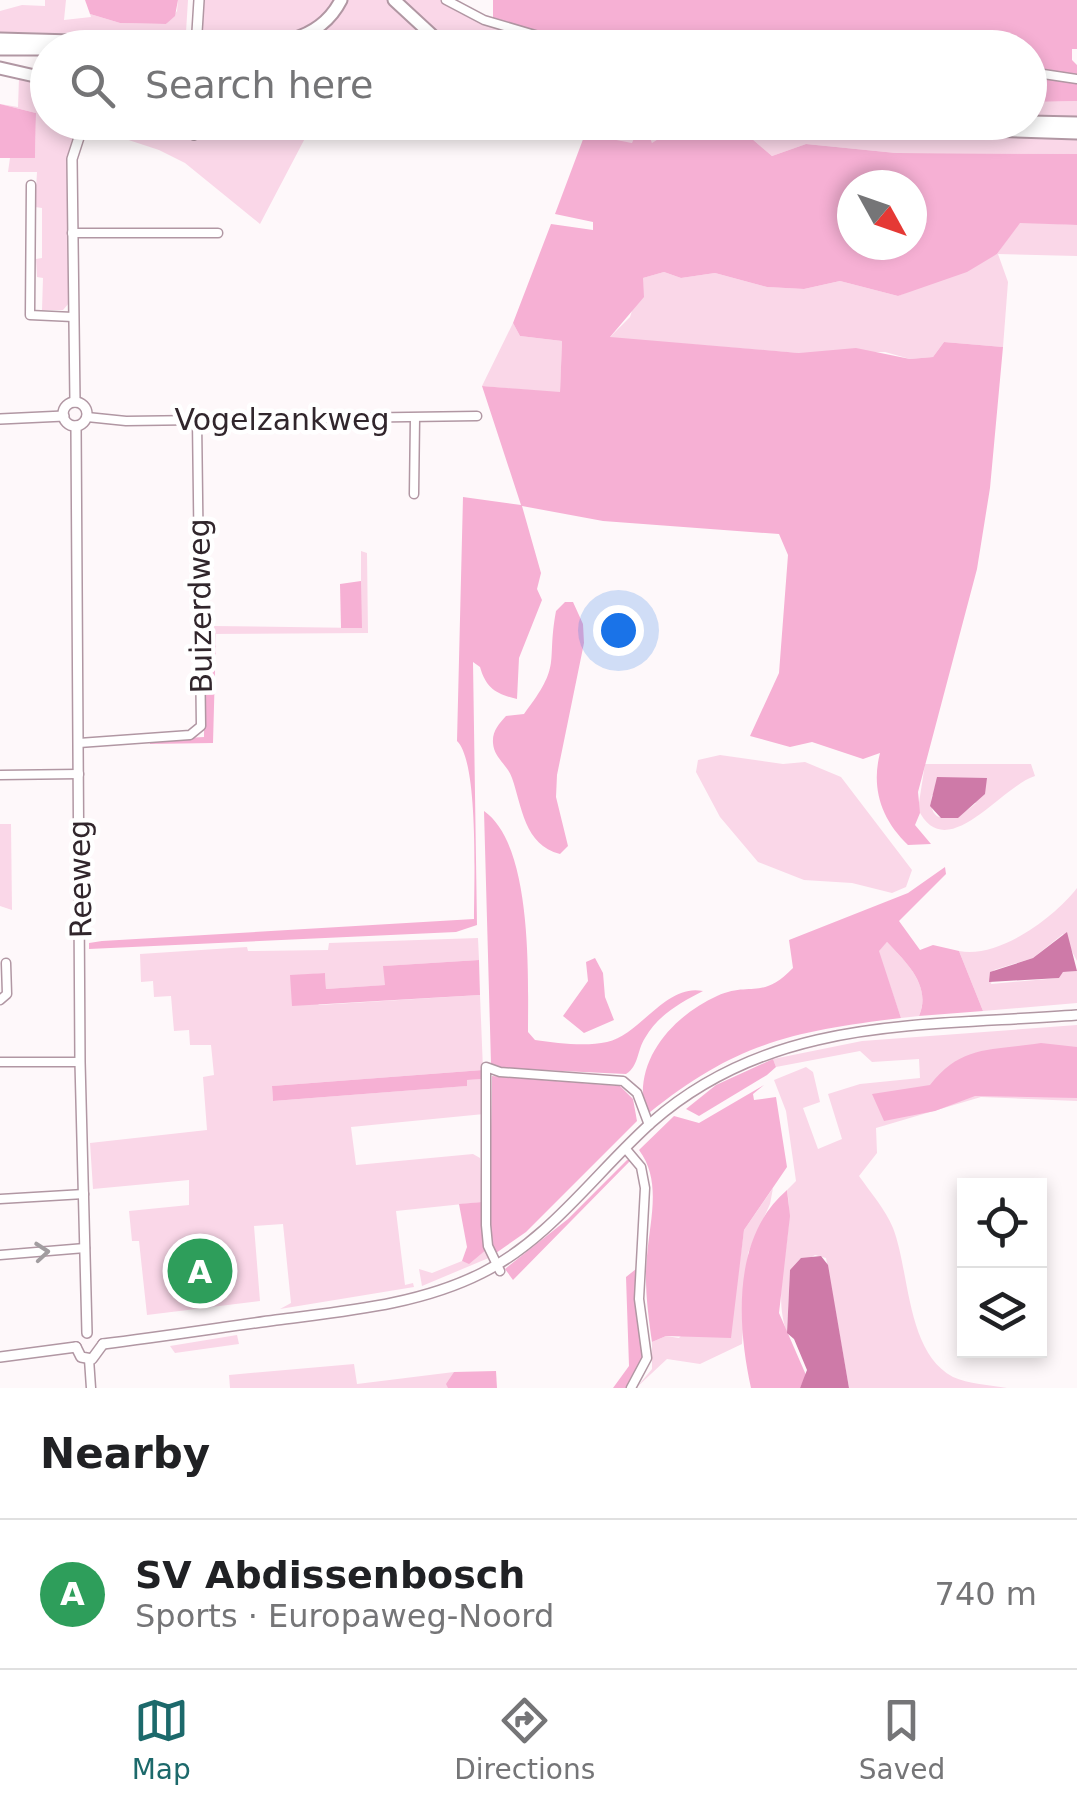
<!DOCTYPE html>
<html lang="en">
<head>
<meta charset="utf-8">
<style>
	body { margin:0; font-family:"DejaVu Sans",sans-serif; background:#f2f2f2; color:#202124 }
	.controls { position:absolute; right:30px; bottom:30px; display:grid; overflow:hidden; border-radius:0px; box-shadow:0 5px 15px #0003 }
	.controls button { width:90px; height:90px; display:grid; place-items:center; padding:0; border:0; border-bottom:2px solid #e0e0e0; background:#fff; color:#202124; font:50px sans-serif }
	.compass { position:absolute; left:837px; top:170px; width:90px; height:90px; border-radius:50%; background:#fff; box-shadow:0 5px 15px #0003; rotate:130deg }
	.you { position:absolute; left:618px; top:630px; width:35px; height:35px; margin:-25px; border:8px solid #fff; border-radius:50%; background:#1a73e8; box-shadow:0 0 0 15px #1a73e833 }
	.badge { display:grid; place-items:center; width:65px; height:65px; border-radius:50%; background:#1c696b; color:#fff; font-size:32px; font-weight:700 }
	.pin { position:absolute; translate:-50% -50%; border:5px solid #fff; box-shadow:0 2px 10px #0006 }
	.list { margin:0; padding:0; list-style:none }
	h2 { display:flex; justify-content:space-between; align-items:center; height:130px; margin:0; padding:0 40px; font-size:42px }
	h2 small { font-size:32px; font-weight:400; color:#757577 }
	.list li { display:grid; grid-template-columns:65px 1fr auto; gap:30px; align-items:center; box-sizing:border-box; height:150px; padding:0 40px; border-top:2px solid #e0e0e0 }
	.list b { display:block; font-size:38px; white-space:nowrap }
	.list p { margin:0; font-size:32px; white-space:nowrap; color:#757577 }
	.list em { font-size:32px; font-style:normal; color:#757577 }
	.icon { flex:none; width:55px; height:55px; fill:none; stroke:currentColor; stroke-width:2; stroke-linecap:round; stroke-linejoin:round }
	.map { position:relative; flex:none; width:1077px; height:1388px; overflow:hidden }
	.search { position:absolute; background:#fff; box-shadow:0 5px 15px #0003; left:30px; right:30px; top:30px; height:110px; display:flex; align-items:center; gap:25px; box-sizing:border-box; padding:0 35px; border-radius:55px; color:#757577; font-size:38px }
	.sheet { height:280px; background:#fff }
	nav { display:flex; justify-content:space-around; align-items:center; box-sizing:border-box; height:140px; border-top:2px solid #e0e0e0; background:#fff; font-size:28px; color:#757577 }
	nav a { display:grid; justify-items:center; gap:5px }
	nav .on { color:#1c696b }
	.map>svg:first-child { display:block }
	.green { fill:#fad7e8; fill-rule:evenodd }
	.forest { fill:#f6b0d4; fill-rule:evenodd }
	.water { fill:#ce7aa8 }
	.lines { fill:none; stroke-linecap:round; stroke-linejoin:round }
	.minor-casing { stroke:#b197a3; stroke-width:11 }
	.tertiary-casing { stroke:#b197a3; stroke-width:12 }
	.trunk-casing { stroke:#b197a3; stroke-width:15 }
	.minor { stroke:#fff; stroke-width:8 }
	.tertiary { stroke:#fff; stroke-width:9 }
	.trunk { stroke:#fff; stroke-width:11 }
	.trunk-bridge-casing { stroke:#b197a3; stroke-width:15; stroke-linecap:butt }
	.trunk-bridge { stroke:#fff; stroke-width:11 }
	.oneway { stroke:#a29da0 }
	.labels { text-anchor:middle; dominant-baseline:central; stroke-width:9; stroke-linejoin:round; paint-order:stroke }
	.street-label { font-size:30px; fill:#31262c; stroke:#fff }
</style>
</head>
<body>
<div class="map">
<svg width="1077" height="1388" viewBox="0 0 1077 1388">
	<rect width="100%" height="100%" fill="#fef8fa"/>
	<g class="green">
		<path d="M45,0H66L64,20L91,17L90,14L120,23L166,24L177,11L178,0H188L186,32L175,36L0,32V11L22,5L45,6Z"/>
		<path d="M204,0H337L308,32L257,41L201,34Z"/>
		<path d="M343,0H391L442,47L267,48L292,43Z"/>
		<path d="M397,0H442L568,47H450Z"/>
		<path d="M0,74L47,81L48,122L77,123L67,157L69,303L63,310H42L43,278L37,277L36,259L42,258V208L35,207L37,172H8L10,158H35L36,113L0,104L18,107L19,79Z"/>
		<path d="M1077,101V119L1030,118L1036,102Z"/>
		<path d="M651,122L761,132L1077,137V154L896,153L806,144L772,156L751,138L652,143L640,126L633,143C611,142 580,139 566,123Z"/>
		<path d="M99,123H186L193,135L195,125L201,133L207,132L205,123H313L260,224L185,163L159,150L92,128Z"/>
		<path d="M1020,222L1077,225V256L998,254L1008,282L1003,347L944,342L933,357L910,359L885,352L799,353L609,338L630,317L643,278L664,272L681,278L715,273L767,287L804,289L840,281L898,296L997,254Z"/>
		<path d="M513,323L520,336L562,341L560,393L482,386Z"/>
		<path d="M361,551L367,553L368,633L205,634L213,626L361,628Z"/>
		<path d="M720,755L783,764L805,762L841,777L912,870L906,887L892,893L852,883L804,880L758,862L720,817L696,772L698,760Z"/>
		<path d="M925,764H1031L1035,776C1000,787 946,867 918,809ZM932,795L976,803C961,817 926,831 932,795Z"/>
		<path d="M0,824H11L12,910L0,906Z"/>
		<path d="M1077,888V961L1063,934L1033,958L994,970L991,984L1059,978L1063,972L1077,971V1003L983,1011L959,951C998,959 1054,918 1077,888Z"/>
		<path d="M478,938L479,960L384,966L386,985L326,989L325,973L290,976L319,1005L480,995L483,1070L272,1086L273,1101L466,1086L467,1080L484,1079V1114L351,1127L356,1165L473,1154L480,1158L482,1202L396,1211L405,1285L413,1283L414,1287L280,1309L291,1303L283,1224L254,1226L260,1301L147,1315L139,1241H132L129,1211L189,1205V1180L93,1189L90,1143L207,1130L203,1077L214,1075L211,1045H190L189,1030L174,1031L171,996L154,997L153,981L141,982L140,954L247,947L248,951L328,950L329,943Z"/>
		<path d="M887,942C906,962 932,986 919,1016L901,1018L878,951Z"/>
		<path d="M1077,1025V1101L981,1097L876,1128L877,1153L859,1176C871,1193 885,1209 893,1228C910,1272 906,1352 953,1377C968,1384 990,1385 1007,1388H849L826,1258L815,1255L790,1270L787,1333C770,1287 796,1238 787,1190L796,1181L786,1111L774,1080L806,1067L813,1072L820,1102L803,1108L818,1149L842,1139L828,1094L860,1084L920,1078L919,1059L872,1062L860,1051L776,1067L773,1059L862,1041Z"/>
		<path d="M773,1188L770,1204L748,1253L742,1344L700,1364L667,1359L636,1388L652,1369V1342L666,1336L679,1338L738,1274L744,1230Z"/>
		<path d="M487,1249L491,1257L422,1286L419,1269L432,1273L462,1261L468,1263Z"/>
		<path d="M237,1335L239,1344L175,1353L170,1346Z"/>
		<path d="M354,1364L357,1384L454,1372L448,1388H230L229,1375Z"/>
	</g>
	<g class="forest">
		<path d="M85,0H178L175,16L166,24L120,23L90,14Z"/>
		<path d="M493,0H1077V49H1072V60L1077,65V101L1036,102L1030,109V48H578L493,20Z"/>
		<path d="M0,104L36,113L35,158H0Z"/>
		<path d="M640,125L645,126L652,143L660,138H751L772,156L806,144L896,153L1077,154V225L1020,223L997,254L967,272L898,296L840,281L804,289L767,287L715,273L681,278L664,272L643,278L644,297L610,337L799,353L856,348L910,359L933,357L944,342L1003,347L990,488L977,569L918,792L920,813L915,825L931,844L908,845C881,819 871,788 880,753L863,759L812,742L790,747L750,736L779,673L788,555L779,534L603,521L522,506L541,573L537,589L542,600L519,658L517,699C496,694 486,688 480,667L473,662L477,925L456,932L89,949V943L102,941L474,919C474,884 479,762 457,741L463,497L521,505L482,386L560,392L562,341L520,336L513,323L551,224L593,230V222L555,214L585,134L632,143ZM852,185H912V245H852Z"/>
		<path d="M361,581L362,628H341L340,584Z"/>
		<path d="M565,602H573L583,624L584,643L557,775L556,797L568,846L560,854C524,845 522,806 512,778C507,764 494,758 493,743C492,731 499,724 506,716L524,714C563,663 546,665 556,611Z"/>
		<path d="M216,633L213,743L150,744V740L204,737L205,635Z"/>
		<path d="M484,811C533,845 528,977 528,1032L535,1040C557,1043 585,1047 607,1042C640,1035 666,983 703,991C680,1003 658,1015 645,1038C637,1050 639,1066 626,1074L496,1068L491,1064Z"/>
		<path d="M945,867L946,874L899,921L920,950L933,945L959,951L983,1011L919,1016C932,986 906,962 887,942L879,951L901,1018C794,1031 735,1043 649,1113L645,1111C633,1060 673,1016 717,996C751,981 761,1001 793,968L789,940L908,893Z"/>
		<path d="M595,958L603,973L605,997L614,1020L584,1033L563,1016L588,981L586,962Z"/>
		<path d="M479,960L480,995L292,1006L290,975L325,973L326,989L385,985L383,966Z"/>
		<path d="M1041,1043L1077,1047V1098L975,1096L935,1111L884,1121L872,1094L930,1085C962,1044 992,1051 1041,1043Z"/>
		<path d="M773,1059L776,1067L767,1075L699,1116L686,1109L716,1085Z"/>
		<path d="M483,1070L484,1079L467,1080V1086L273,1101L272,1086Z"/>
		<path d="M492,1076L620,1086L633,1099L637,1121L526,1232L496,1253L489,1241Z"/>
		<path d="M764,1085L753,1094L754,1100L776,1097L787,1167L744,1230L731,1338L666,1336L652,1342C648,1314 644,1284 647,1256C650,1219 662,1181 639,1150L674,1116L699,1123Z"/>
		<path d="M627,1160H631L513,1280L505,1269L568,1219Z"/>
		<path d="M787,1190L790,1216L779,1313L806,1375L800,1388H751C737,1324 732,1237 787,1190Z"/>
		<path d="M482,1202L487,1249L469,1264L462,1261L467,1247L459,1204Z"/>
		<path d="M636,1269L643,1362L627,1388H613L629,1366L626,1277Z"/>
		<path d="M496,1371L497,1388H448L446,1384L454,1372Z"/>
	</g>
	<g class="water">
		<path d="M937,777L987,778L985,794L958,818H941L930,806Z"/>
		<path d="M1067,932L1077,971L1063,972L1059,978L989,982L990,972L1033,958Z"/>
		<path d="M821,1256L828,1265L849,1388H800L807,1370L794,1339L787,1333L790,1270L801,1258Z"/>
	</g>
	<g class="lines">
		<defs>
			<g id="minor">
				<path d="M446,0L484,20L579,48"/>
				<path d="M1030,72L1077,79"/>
				<path d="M31,185L30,315L73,317"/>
				<path d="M72,233H218"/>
				<path d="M87,417L126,421L477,416"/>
				<path d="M414,494L415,418"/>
				<path d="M79,743L190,735L201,726L197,420"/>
				<path d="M0,775L79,774"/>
				<path d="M0,1000L7,994L6,963"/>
				<path d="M0,1062H80"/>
				<path d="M625,1148L641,1167L645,1188L639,1299L647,1358L631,1388"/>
				<path d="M0,1199L84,1194"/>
				<path d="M0,1255L85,1248"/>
				<path d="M500,1271L488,1246L486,1225V1067L500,1072L623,1081L637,1093L649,1125"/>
				<path d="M89,1359L91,1388"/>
			</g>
			<g id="tertiary">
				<path d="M196,48L199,0"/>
				<path d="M192,122L194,135"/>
				<path d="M75,402L72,159L84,122"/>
				<circle cx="75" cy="414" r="12"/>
				<path d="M0,419L64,416"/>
				<path d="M76,426L80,1062L87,1333"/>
				<path d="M103,1344C160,1337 218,1328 276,1320C345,1311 419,1305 482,1273C550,1239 596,1172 652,1122C774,1015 924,1027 1077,1015"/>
				<path d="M76,1347L81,1357L92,1359L103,1344"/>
				<path d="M0,1357L76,1347"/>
			</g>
			<g id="trunk">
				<path d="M394,0L446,48"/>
				<path d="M0,39L182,44"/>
				<path d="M207,46C256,44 315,51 341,0"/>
				<path d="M0,49H48"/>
				<path d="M0,68L48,79"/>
				<path d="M737,122L1077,133"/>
				<path d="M1030,122L1077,123"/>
			</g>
		</defs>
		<use href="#minor" class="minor-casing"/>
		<use href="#tertiary" class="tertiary-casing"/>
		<use href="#trunk" class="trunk-casing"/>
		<use href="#minor" class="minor"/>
		<use href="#tertiary" class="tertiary"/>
		<use href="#trunk" class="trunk"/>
		<defs>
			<path id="trunk-bridge" d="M182,44L198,46"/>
		</defs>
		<use href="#trunk-bridge" class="trunk-bridge-casing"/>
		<use href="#trunk-bridge" class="trunk-bridge"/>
	</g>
	<defs><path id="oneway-chevron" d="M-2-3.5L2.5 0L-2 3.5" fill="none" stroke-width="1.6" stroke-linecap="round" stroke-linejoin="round" transform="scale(2.5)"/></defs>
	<use class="oneway" href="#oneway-chevron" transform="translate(42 1252) rotate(-5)"/>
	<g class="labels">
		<g class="street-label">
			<text x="282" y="419">Vogelzankweg</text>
			<text transform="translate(200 606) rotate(-91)">Buizerdweg</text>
			<text transform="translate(80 879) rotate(-91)">Reeweg</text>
		</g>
	</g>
</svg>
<div class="controls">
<button><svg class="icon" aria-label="locate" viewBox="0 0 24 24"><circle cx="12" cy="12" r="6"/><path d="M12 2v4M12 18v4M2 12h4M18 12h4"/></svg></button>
<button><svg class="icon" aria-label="layers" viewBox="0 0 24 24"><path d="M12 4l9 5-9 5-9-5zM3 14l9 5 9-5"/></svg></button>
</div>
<svg class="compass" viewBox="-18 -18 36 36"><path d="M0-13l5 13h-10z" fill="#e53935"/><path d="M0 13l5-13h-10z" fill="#757577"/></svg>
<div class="you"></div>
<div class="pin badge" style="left:200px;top:1271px;background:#2e9e5b">A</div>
<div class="search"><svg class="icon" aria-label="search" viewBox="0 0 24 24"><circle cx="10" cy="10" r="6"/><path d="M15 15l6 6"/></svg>Search here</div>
</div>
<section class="sheet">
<h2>Nearby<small></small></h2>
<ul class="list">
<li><span class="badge" style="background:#2e9e5b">A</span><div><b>SV Abdissenbosch</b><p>Sports · Europaweg-Noord</p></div><em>740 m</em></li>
</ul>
</section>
<nav>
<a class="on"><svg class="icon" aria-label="map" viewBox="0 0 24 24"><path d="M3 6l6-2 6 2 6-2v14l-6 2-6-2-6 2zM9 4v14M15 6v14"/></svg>Map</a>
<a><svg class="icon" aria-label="directions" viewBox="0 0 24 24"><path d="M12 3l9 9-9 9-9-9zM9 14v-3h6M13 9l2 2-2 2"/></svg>Directions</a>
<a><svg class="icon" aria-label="saved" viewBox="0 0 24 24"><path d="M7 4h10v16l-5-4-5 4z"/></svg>Saved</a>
</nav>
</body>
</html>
